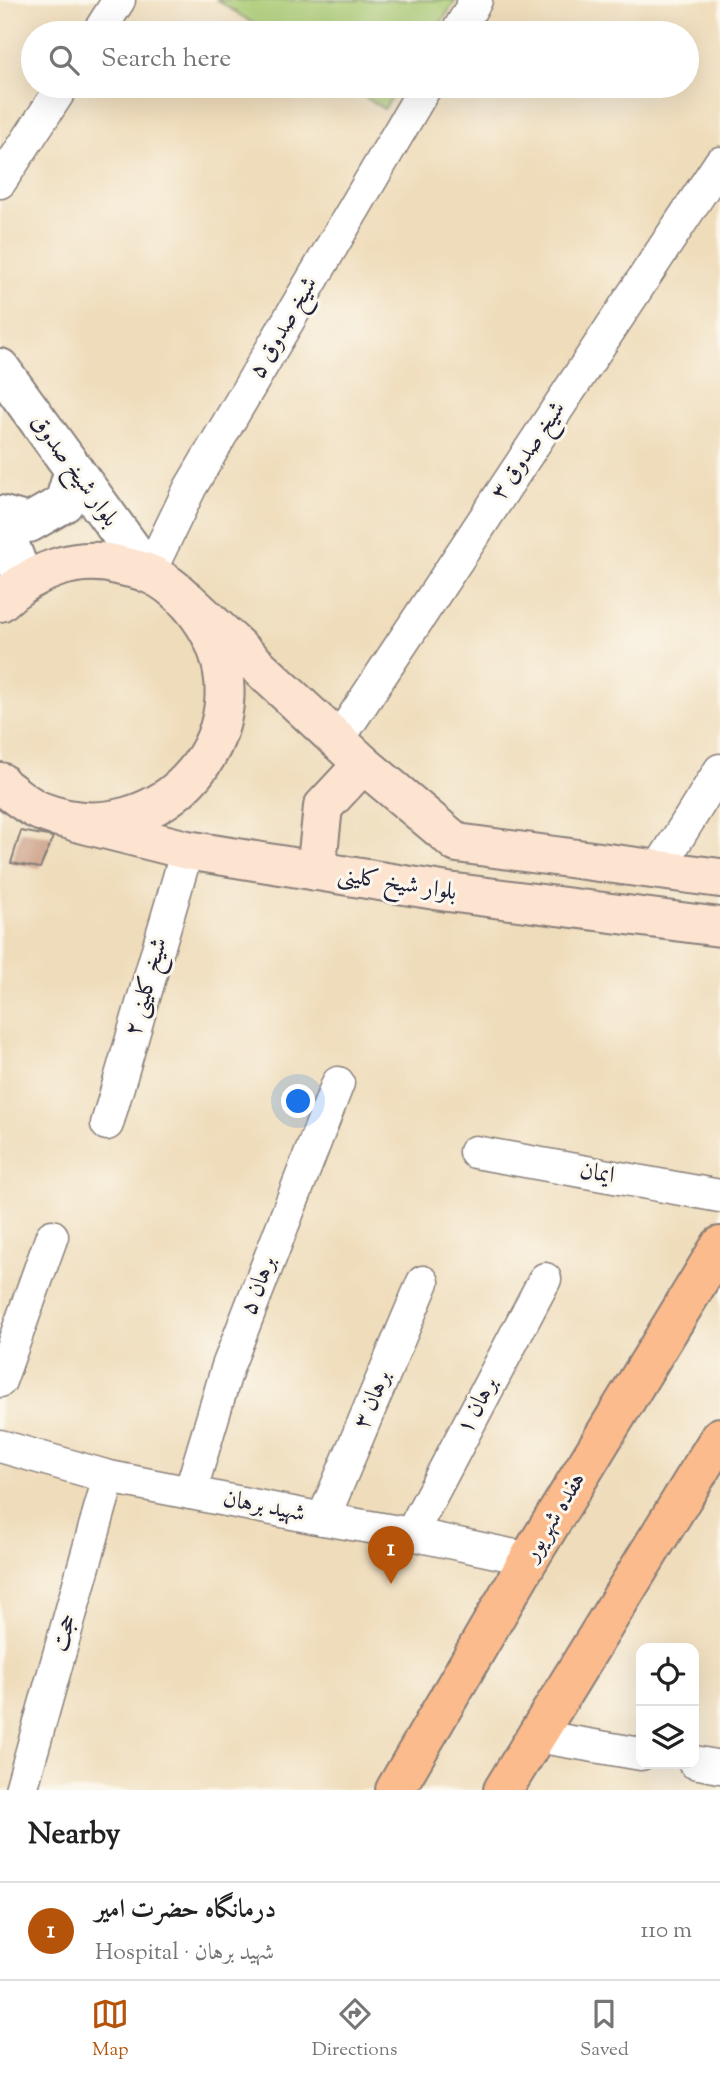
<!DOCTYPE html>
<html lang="en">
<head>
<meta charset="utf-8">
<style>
	body { margin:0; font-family:"Sorts Mill Goudy",Amiri,serif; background:#f2f2f2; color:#222 }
	.controls { position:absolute; right:21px; bottom:21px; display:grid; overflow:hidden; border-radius:14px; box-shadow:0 7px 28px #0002 }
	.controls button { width:63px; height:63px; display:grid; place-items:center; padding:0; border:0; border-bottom:2px solid #e0e0e0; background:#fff; color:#222; font:35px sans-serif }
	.you { position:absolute; left:299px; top:1102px; width:24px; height:24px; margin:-18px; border:5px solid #fff; border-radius:50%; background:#1a73e8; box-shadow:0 0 0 10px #1a73e833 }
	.badge { display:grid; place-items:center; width:46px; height:46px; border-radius:50%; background:#b45309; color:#fff; font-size:23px; font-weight:700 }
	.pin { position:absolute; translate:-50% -58px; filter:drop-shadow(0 2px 4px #0008) }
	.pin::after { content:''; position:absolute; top:37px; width:24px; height:21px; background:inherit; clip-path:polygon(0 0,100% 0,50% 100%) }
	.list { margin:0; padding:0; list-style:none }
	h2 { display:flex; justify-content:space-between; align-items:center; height:91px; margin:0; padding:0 28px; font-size:30px }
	h2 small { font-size:23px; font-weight:400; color:#767676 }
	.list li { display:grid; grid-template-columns:46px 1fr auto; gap:21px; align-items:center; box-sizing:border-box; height:98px; padding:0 28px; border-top:2px solid #e0e0e0 }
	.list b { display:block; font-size:26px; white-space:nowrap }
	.list p { margin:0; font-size:23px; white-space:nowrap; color:#767676 }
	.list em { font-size:23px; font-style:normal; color:#767676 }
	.icon { flex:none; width:38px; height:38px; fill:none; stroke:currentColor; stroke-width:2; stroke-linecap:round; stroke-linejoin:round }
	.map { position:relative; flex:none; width:720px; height:1790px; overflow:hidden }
	.search { position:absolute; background:#fff; box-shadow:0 7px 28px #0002; left:21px; right:21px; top:21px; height:77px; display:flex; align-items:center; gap:18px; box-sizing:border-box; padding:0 24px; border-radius:38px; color:#767676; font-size:26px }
	.sheet { height:189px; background:#fff }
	nav { display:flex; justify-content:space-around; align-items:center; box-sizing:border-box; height:98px; border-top:2px solid #e0e0e0; background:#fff; font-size:19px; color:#767676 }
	nav a { display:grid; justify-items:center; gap:4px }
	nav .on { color:#b45309 }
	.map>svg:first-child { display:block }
	.green { fill:#a9ca72; stroke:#667656; stroke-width:2 }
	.building { fill:#ca9c83 }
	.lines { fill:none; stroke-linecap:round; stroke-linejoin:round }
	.minor-casing { stroke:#887f7a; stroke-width:35 }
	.tertiary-casing { stroke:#887f7a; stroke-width:42 }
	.secondary-casing { stroke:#887f7a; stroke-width:42 }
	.primary-casing { stroke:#887f7a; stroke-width:42 }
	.minor { stroke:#fff; stroke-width:32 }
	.tertiary { stroke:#fff; stroke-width:38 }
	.secondary { stroke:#fde4d1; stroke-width:38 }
	.primary { stroke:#fbbb8c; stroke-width:38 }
	.labels { text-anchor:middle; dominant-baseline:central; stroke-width:6; stroke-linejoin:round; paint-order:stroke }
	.street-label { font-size:24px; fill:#22223b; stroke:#fbf7ec }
</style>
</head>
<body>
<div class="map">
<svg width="720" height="1790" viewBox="0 0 720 1790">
	<rect width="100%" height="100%" fill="#fbf7ec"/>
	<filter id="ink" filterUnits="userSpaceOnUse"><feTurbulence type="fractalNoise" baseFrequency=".0143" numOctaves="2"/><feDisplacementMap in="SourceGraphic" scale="14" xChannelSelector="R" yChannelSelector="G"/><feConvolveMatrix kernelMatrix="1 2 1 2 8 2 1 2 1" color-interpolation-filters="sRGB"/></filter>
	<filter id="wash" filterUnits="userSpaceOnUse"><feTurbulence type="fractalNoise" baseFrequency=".00686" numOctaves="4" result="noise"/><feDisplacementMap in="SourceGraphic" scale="28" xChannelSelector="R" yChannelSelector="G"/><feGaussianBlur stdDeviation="1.57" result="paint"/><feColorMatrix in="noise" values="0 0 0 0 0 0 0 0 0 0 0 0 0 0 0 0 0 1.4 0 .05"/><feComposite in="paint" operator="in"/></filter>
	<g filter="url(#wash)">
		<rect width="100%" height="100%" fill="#efdcba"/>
		<g class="green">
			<path d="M217,0H456L434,33H268Z"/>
			<path d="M348,86H399L384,109Z"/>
		</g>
		<g id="blocks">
			<path class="building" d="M21,831L53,837L40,868L11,863Z"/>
		</g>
	</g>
	<g filter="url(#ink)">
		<use href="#blocks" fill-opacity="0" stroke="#887f7a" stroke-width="2"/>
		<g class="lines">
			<defs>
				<g id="minor">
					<path d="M98,33L119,0"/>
					<path d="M457,33L476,0"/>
					<path d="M0,182L63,86"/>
					<path d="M149,573L190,488L426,86"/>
					<path d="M338,740L720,163"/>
					<path d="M659,868L720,770"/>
					<path d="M107,1124L187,850"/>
					<path d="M475,1152L720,1196"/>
					<path d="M0,1381L52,1236"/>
					<path d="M0,1446L109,1477L323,1519L411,1534L529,1559"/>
					<path d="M190,1493L228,1366L338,1083"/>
					<path d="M323,1519L423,1282"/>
					<path d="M411,1534L545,1279"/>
					<path d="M536,1736L641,1754"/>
					<path d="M694,1762L720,1767"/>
					<path d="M21,1790L109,1477"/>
				</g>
				<g id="tertiary">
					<path d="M0,368L149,573"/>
					<path d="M0,515L29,523L64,503L74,470"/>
					<path d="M0,519L24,582"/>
				</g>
				<g id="secondary">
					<path d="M187,600L363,764L457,843L720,878"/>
					<path d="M0,602C31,572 78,553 121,566C130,568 139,569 147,573C167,580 187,599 199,616C277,724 163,860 40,811C27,806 15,795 4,787L0,782"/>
					<path d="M76,822L187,850L448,892L720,927"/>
					<path d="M316,871L323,807L363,764"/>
				</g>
				<g id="primary">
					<path d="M395,1790L529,1559L720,1246"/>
					<path d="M503,1790L720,1437"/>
				</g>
			</defs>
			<use href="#minor" class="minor-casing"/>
			<use href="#tertiary" class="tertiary-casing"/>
			<use href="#secondary" class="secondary-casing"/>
			<use href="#primary" class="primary-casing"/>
			<use href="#minor" class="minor"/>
			<use href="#tertiary" class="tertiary"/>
			<use href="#secondary" class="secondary"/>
			<use href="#primary" class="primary"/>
		</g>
	</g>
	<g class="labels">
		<g class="street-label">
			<text transform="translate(284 328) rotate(-60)">شیخ صدوق ۵</text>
			<text transform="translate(529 451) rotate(-56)">شیخ صدوق ۳</text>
			<text transform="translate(74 471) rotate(54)">بلوار شیخ صدوق</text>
			<text transform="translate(397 884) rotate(9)">بلوار شیخ کلینی</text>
			<text transform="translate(147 987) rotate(-74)">شیخ کلینی ۲</text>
			<text transform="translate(597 1174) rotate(10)">ایمان</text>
			<text transform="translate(259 1286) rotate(-69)">برهان ۵</text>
			<text transform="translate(373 1400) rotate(-67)">برهان ۳</text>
			<text transform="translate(478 1406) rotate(-62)">برهان ۱</text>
			<text transform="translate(264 1507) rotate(11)">شهید برهان</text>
			<text transform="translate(555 1517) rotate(-59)">هفده شهریور</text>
			<text transform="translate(65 1633) rotate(-74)">حجت</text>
		</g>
	</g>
</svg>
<div class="controls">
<button><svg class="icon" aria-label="locate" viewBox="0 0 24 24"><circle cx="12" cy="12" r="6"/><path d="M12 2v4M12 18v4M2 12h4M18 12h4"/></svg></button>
<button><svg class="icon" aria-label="layers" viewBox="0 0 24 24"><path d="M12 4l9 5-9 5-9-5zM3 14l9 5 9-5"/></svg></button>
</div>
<div class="you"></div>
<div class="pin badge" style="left:391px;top:1584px">1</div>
<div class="search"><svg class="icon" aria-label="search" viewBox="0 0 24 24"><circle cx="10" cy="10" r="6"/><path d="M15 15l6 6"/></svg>Search here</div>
</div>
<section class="sheet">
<h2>Nearby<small></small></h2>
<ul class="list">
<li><span class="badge">1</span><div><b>درمانگاه حضرت امیر</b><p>Hospital · شهید برهان</p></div><em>110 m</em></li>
</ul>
</section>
<nav>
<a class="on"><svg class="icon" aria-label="map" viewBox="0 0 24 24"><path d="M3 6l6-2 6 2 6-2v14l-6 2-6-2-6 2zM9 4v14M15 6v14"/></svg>Map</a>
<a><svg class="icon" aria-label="directions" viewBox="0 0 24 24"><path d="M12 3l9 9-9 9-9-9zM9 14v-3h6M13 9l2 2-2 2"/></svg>Directions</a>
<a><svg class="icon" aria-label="saved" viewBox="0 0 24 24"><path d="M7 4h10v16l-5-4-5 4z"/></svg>Saved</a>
</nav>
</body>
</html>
